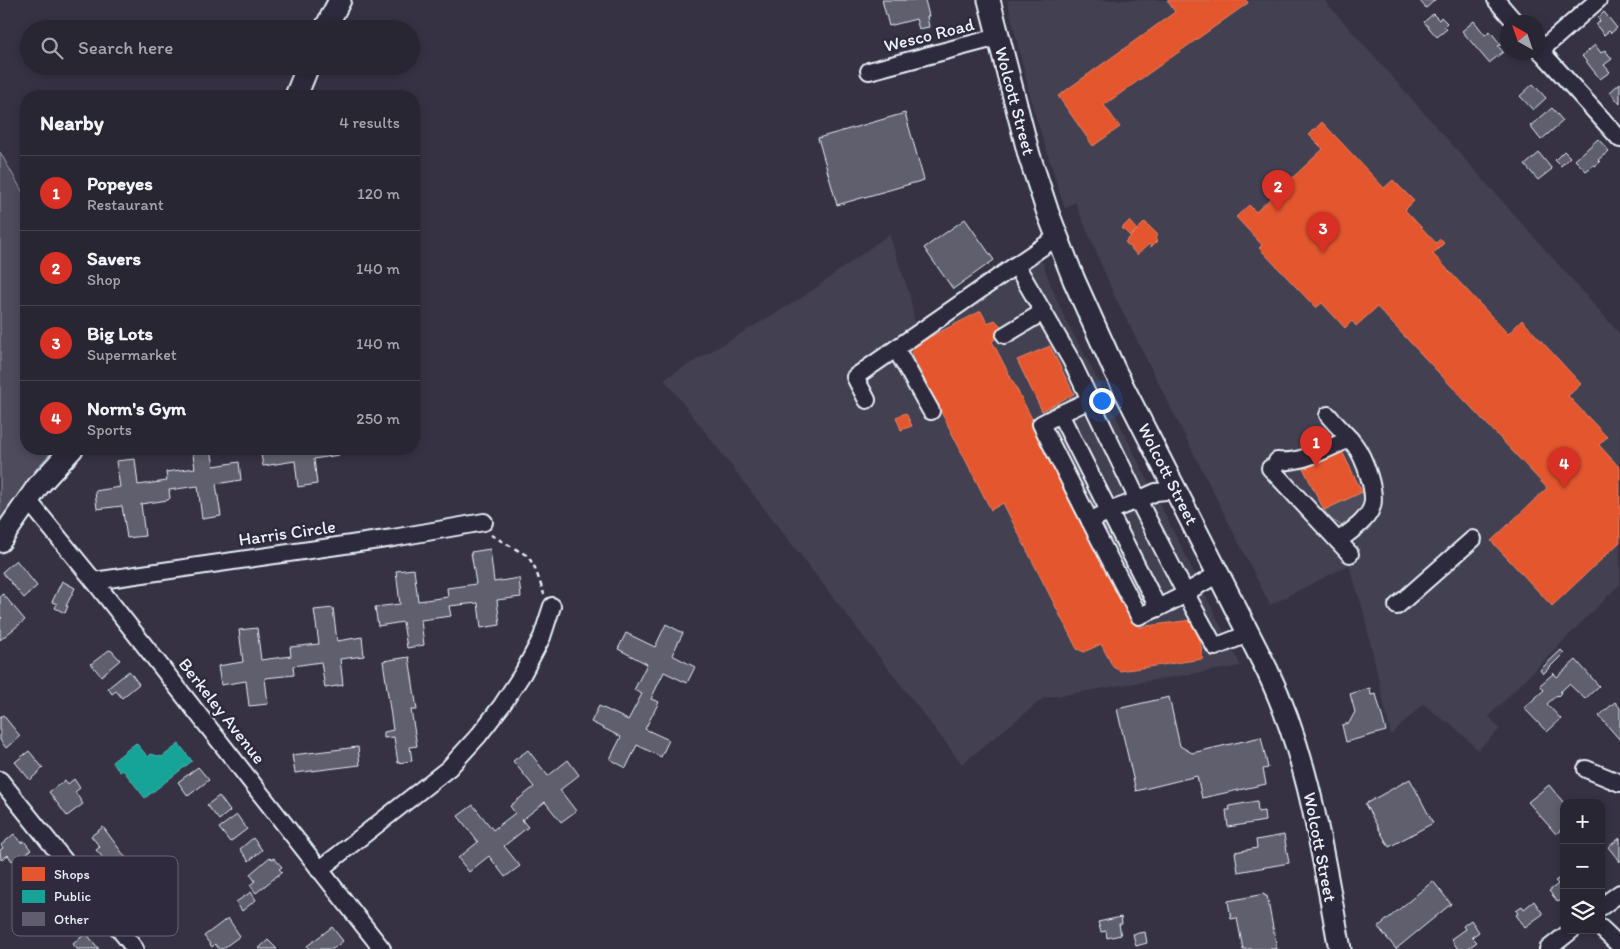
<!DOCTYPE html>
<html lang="en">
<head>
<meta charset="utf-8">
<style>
	body { margin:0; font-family:Itim,sans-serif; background:#34323f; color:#f1f3f6 }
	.controls { position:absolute; right:15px; bottom:15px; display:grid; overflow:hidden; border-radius:10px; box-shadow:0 2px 8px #0003 }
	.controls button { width:45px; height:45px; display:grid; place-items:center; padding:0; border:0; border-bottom:1px solid #44434e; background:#282633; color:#f1f3f6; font:25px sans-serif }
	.compass { position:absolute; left:1500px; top:15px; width:45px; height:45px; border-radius:50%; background:#282633; box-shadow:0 2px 8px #0003; rotate:320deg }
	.you { position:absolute; left:1101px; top:400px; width:18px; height:18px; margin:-12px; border:4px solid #fff; border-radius:50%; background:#1a73e8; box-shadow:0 0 0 8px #1a73e833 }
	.badge { display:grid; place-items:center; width:32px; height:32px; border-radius:50%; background:#d93025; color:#fff; font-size:16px; font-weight:700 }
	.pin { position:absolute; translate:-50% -41px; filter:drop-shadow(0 1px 2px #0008) }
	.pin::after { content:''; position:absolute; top:26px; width:18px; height:15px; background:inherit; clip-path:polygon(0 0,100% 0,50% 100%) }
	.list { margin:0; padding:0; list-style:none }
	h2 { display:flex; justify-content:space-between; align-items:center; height:65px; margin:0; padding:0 20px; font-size:21px }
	h2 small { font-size:16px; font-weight:400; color:#a5a5ac }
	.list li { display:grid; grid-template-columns:32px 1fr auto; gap:15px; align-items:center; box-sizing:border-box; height:75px; padding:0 20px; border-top:1px solid #44434e }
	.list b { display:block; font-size:19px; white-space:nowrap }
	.list p { margin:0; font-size:16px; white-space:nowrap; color:#a5a5ac }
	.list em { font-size:16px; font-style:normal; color:#a5a5ac }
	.icon { flex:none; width:28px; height:28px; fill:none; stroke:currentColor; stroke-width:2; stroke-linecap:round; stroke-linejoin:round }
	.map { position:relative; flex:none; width:1620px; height:949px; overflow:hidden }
	.search { position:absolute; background:#282633; box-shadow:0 2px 8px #0003; left:20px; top:20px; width:400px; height:55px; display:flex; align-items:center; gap:12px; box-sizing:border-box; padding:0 18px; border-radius:28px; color:#a5a5ac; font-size:19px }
	.panel { position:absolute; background:#282633; box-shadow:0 2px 8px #0003; left:20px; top:90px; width:400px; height:365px; border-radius:20px }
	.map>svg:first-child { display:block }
	.built { fill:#433f51 }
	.green { fill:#4d4b5c; stroke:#9a9eaa }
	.shops { fill:#e4572e; stroke:#e5856b }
	.public { fill:#17a398; stroke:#56bab5 }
	.building { fill:#605e6e; stroke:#e8f1f8 }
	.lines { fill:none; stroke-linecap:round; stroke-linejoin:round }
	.minor-casing { stroke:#e8f1f8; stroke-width:20 }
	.major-casing { stroke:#e8f1f8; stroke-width:25 }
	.path { stroke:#e8f1f8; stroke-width:2.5; stroke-dasharray:5 4; stroke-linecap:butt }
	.minor { stroke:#2f2a3d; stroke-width:16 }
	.major { stroke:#2f2a3d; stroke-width:21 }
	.labels { text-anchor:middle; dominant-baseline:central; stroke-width:5; stroke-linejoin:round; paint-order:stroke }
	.street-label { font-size:18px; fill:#e8f1f8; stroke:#2f2a3d }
	.key { fill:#2f2a3d; stroke:#666675; stroke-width:1 }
	.key-label { font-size:14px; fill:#e8f1f8 }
</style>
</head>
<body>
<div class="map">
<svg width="1620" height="949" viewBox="0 0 1620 949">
	<rect width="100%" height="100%" fill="#363244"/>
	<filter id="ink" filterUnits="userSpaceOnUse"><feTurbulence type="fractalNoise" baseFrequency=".02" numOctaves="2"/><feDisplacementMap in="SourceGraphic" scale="10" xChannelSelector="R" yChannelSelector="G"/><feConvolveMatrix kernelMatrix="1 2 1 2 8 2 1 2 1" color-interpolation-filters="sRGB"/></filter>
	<g filter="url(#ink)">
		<g class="built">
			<path d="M1007,0H1324L1620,334V584L1489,716L1500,729L1478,750L1448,721L1446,722L1423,704L1391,735L1363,610L1349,565L1270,605L1114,295L1075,202L1065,209L1033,108Z"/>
			<path d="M889,234L910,296L916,330L1035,240L1048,278L1065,319L1087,359L1241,666L1044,698L962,764L664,379L803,297Z"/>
		</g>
		<g class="green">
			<path d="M0,152L26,198V449H54L36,469L0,520Z"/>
			<path d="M1362,492L1367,502V508L1344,527L1332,520L1324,510Z"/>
		</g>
		<g class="shops">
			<path d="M1167,0H1246L1248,3L1104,105L1120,127L1093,146L1058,96L1175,12Z"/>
			<path d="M1322,122L1384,188L1393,180L1414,201L1405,210L1436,243L1440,239L1444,243L1433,254L1508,334L1522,320L1581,384L1568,396L1607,437L1599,445L1620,468V542L1552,606L1491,541L1547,488L1377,307L1356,326L1352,321L1345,328L1322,303L1316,308L1259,248L1262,245L1236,217L1249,205L1256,212L1323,149L1309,135Z"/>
			<path d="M1129,221L1137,230L1130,236L1122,228Z"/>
			<path d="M1145,222L1158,235L1155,238L1157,241L1151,247L1149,244L1137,255L1125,242Z"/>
			<path d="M981,311L987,323L995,320L1001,326L1002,330L999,337L992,341L1139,627L1191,620L1198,626L1203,659L1120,671L1113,667L1101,644L1084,652L1077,649L1003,503L991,510L911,353L914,345Z"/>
			<path d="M1050,346L1074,394L1042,411L1017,360Z"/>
			<path d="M906,413L912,426L901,430L896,417Z"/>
			<path d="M1339,445L1362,492L1324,510L1301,464Z"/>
		</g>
		<path class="public" d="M136,743L148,757L151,754L162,757L179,744L192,761L145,798L123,770L120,772L112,762Z"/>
		<g class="building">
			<path d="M882,0H925L929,16H927L929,27L919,29L916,19L889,26Z"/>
			<path d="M1419,0H1435L1426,8Z"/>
			<path d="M1604,12L1617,28L1611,33L1609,31L1604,35L1596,25L1600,21L1598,18Z"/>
			<path d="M1433,14L1439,20L1441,17L1447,23L1444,26L1447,29L1437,37L1424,22Z"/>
			<path d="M1474,21L1485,35L1490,31L1501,45L1498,46L1503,52L1489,63L1462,31Z"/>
			<path d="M1595,45L1601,53L1605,50L1612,59L1604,65L1610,72L1600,79L1582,56Z"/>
			<path d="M1620,83V104L1610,92Z"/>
			<path d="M1533,84L1546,98L1533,110L1520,96Z"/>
			<path d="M1552,108L1563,121L1541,140L1530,126Z"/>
			<path d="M905,113L924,180L837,205L818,138Z"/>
			<path d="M1598,139L1609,151L1598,160L1600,162L1595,166L1594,165L1586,171L1575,160Z"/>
			<path d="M1564,151L1570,157L1561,166L1555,160Z"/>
			<path d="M1539,153L1552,169L1538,180L1525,165Z"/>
			<path d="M965,219L994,260L953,289L924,248Z"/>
			<path d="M192,449H211L214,466L239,462L241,480L216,484L221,516L202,519L198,486L169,490L170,498L168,500L141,504L145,536L127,538L122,506L97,509L95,491L120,487L116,461L135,459L138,485L167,481L166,472L195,468Z"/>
			<path d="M260,449H338L339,455L314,459L317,484L298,487L295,461L263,466Z"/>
			<path d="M490,549L494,582L519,578L521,597L497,600L500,625L481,628L478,603L449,606L451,616L421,620L424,645L407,648L403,622L378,626L375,607L400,604L396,571L414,569L418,601L448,597L447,588L476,584L471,552Z"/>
			<path d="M16,560L37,586L24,598L2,572Z"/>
			<path d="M62,581L75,588L66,606H68L65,613L55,608L57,604L52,602Z"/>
			<path d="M3,594L25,620L0,640V619L2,618L0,616V596Z"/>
			<path d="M333,608L337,641L362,637L364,656L340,659L343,685L325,688L321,662L293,666L294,675L265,678L268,704L249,706L246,681L221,685L218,666L243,662L239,630L257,628L261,660L291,656L290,647L319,644L314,610Z"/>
			<path d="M666,624L683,633L672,655L695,667L687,683L664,672L651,699L659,702L645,729L669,740L661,757L637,745L626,768L610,759L621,737L591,722L599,706L628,720L642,694L634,690L647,664L618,649L626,633L655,647Z"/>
			<path d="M109,650L112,651L120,660L101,676L91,664Z"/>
			<path d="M1561,650L1564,653L1543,674L1540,670Z"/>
			<path d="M409,657L417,710H411L417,746L410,747L412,761L398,763L394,737L384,738V732L393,730L383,661Z"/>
			<path d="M1576,660L1599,686L1585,699L1569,684L1560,692L1561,693L1558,696L1557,695L1547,704L1561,719L1547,732L1524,708L1544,690L1540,685L1554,673L1557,677Z"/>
			<path d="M129,671L139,684L122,698L116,691L112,694L108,688Z"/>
			<path d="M1370,688L1371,695L1376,694L1386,731L1346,742L1342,725L1349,723L1355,712L1350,694Z"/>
			<path d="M1169,697L1180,746L1192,753L1261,737L1268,768L1263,769L1266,784L1202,798L1197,776L1136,791L1117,709Z"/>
			<path d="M1615,702L1620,708V740L1599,716Z"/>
			<path d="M3,715L20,736L6,748L0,740V717Z"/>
			<path d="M358,747L360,765L295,773L292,755Z"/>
			<path d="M528,750L548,776L568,760L579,775L560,790L576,811L561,822L545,802L522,820L528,827L504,846L520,866L505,877L489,856L469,872L458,858L478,842L458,816L473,805L493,830L515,813L510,806L534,787L513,761Z"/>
			<path d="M29,751L43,768L30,780L15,762Z"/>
			<path d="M198,767L209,780L188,796L178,782Z"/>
			<path d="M74,779L80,788L75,792L83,804L67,816L49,792L65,780L68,784Z"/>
			<path d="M1410,779L1433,823L1389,847L1365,804Z"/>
			<path d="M1549,785L1564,803V827L1556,834L1528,802Z"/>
			<path d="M219,796L230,811L219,820L207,805Z"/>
			<path d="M1257,801L1258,812L1264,811L1265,821L1228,827L1226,810H1230L1229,806Z"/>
			<path d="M237,815L247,829L230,842L219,828Z"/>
			<path d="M103,827L126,858L112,868L96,850L100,847L91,836Z"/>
			<path d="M14,834L21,843L24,841L31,850L23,856L21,854L12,861L8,855L1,860L0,850L3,848L1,845Z"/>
			<path d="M1284,835L1289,863L1238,872L1235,852L1257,848L1256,840Z"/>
			<path d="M253,838L262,850L249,861L240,849Z"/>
			<path d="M1620,838V862L1608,847Z"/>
			<path d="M270,857L272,859L274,858L282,867L279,869L282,872L256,893L250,885L255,881L250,874Z"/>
			<path d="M1561,877L1564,880V898L1558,902L1549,891L1558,884L1555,881Z"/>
			<path d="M1433,881L1451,904L1396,949L1378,927Z"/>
			<path d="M251,892L256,900L242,911L236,902Z"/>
			<path d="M1264,894L1265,896H1267L1277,949H1243L1237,918L1231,919L1228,901Z"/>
			<path d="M1534,901L1543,914L1525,927L1516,915L1518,914L1516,910L1522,906L1524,909Z"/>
			<path d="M1121,917L1122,924H1119L1121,935L1107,938L1106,931L1101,932L1098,922Z"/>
			<path d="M228,918L240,936L222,949H219L215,944L212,947L204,936Z"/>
			<path d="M1471,920L1479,932L1472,937L1477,942L1467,949H1458L1451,939L1465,929L1463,926Z"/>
			<path d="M332,927L343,941L333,949H309L307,946Z"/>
			<path d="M1145,932L1147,943L1136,946L1133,934Z"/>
			<path d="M86,933L99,949H77L73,944Z"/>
			<path d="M268,940L277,949H258Z"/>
		</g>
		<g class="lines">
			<defs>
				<g id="minor">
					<path d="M1496,0L1515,22"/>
					<path d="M1538,48L1620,139"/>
					<path d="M1540,51L1598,0"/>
					<path d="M869,71L998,37"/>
					<path d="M1057,237L1016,265L1071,360L1138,500L1109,511L1060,414L1090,400"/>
					<path d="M1005,335L1043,312"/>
					<path d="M896,349L931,411"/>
					<path d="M867,400L855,377L1016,265"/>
					<path d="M1060,414L1041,424L1090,521L1109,511L1158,608L1186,594L1215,647L1248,634"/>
					<path d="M1328,415C1336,425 1346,434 1354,444C1364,457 1378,494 1371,509C1365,523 1349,532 1338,541"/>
					<path d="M1277,461C1302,464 1327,448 1350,439"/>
					<path d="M1270,468L1350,554"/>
					<path d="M1176,490L1156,492L1138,500L1186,594L1192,589L1218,574"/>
					<path d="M28,500L94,581L382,949"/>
					<path d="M1090,521L1139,616L1158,608"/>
					<path d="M94,581L393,538L484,522"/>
					<path d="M1397,606L1473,539"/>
					<path d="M1586,769L1620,783"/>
					<path d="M0,780L135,949"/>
					<path d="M319,870L449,768L479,735L502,705L523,673L542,637L552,606"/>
					<path d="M1601,907L1620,893"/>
					<path d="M1601,928L1620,946"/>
					<path d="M1548,949L1572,930"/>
				</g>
				<g id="major">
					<path d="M989,0L1029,155L1048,213L1074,280L1115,371L1267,670C1310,760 1322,853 1340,949"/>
					<path d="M325,29L340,0"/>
					<path d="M296,96L308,66"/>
					<path d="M0,541L38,486L72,449"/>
				</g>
			</defs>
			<use href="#minor" class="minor-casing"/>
			<use href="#major" class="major-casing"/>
			<path class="path" d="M491,535L528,556L535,568L544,594"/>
			<use href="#minor" class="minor"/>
			<use href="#major" class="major"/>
		</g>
	</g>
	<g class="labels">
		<g class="street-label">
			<text transform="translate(929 35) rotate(-14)">Wesco Road</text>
			<text transform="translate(1015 101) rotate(75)">Wolcott Street</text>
			<text transform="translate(1168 474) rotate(63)">Wolcott Street</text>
			<text transform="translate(287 533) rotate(-8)">Harris Circle</text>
			<text transform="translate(222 711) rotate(52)">Berkeley Avenue</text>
			<text transform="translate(1320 847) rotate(79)">Wolcott Street</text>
		</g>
	</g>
	<rect x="12" y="856" width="166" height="80" rx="8" class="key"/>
	<rect x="22" y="867" width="23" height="14" fill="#e4572e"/>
	<rect x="22" y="890" width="23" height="13" fill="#17a398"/>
	<rect x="22" y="912" width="23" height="14" fill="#605e6e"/>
	<g class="key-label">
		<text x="54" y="879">Shops</text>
		<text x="54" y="901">Public</text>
		<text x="54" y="924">Other</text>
	</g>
</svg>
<div class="controls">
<button>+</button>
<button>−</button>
<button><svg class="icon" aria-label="layers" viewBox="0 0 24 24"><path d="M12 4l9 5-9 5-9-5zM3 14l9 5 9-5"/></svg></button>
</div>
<svg class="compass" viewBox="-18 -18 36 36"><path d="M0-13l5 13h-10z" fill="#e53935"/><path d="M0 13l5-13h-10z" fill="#a5a5ac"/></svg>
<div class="you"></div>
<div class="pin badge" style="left:1316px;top:467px">1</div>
<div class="pin badge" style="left:1278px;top:211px">2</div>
<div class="pin badge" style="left:1323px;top:253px">3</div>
<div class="pin badge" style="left:1564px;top:488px">4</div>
<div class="search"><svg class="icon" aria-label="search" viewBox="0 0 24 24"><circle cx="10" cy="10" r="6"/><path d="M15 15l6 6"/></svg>Search here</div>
<section class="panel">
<h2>Nearby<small>4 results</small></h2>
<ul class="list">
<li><span class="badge">1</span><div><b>Popeyes</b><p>Restaurant</p></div><em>120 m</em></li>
<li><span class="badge">2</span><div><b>Savers</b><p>Shop</p></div><em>140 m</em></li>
<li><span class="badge">3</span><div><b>Big Lots</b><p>Supermarket</p></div><em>140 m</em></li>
<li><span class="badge">4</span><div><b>Norm's Gym</b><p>Sports</p></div><em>250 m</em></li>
</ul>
</section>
</div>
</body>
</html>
